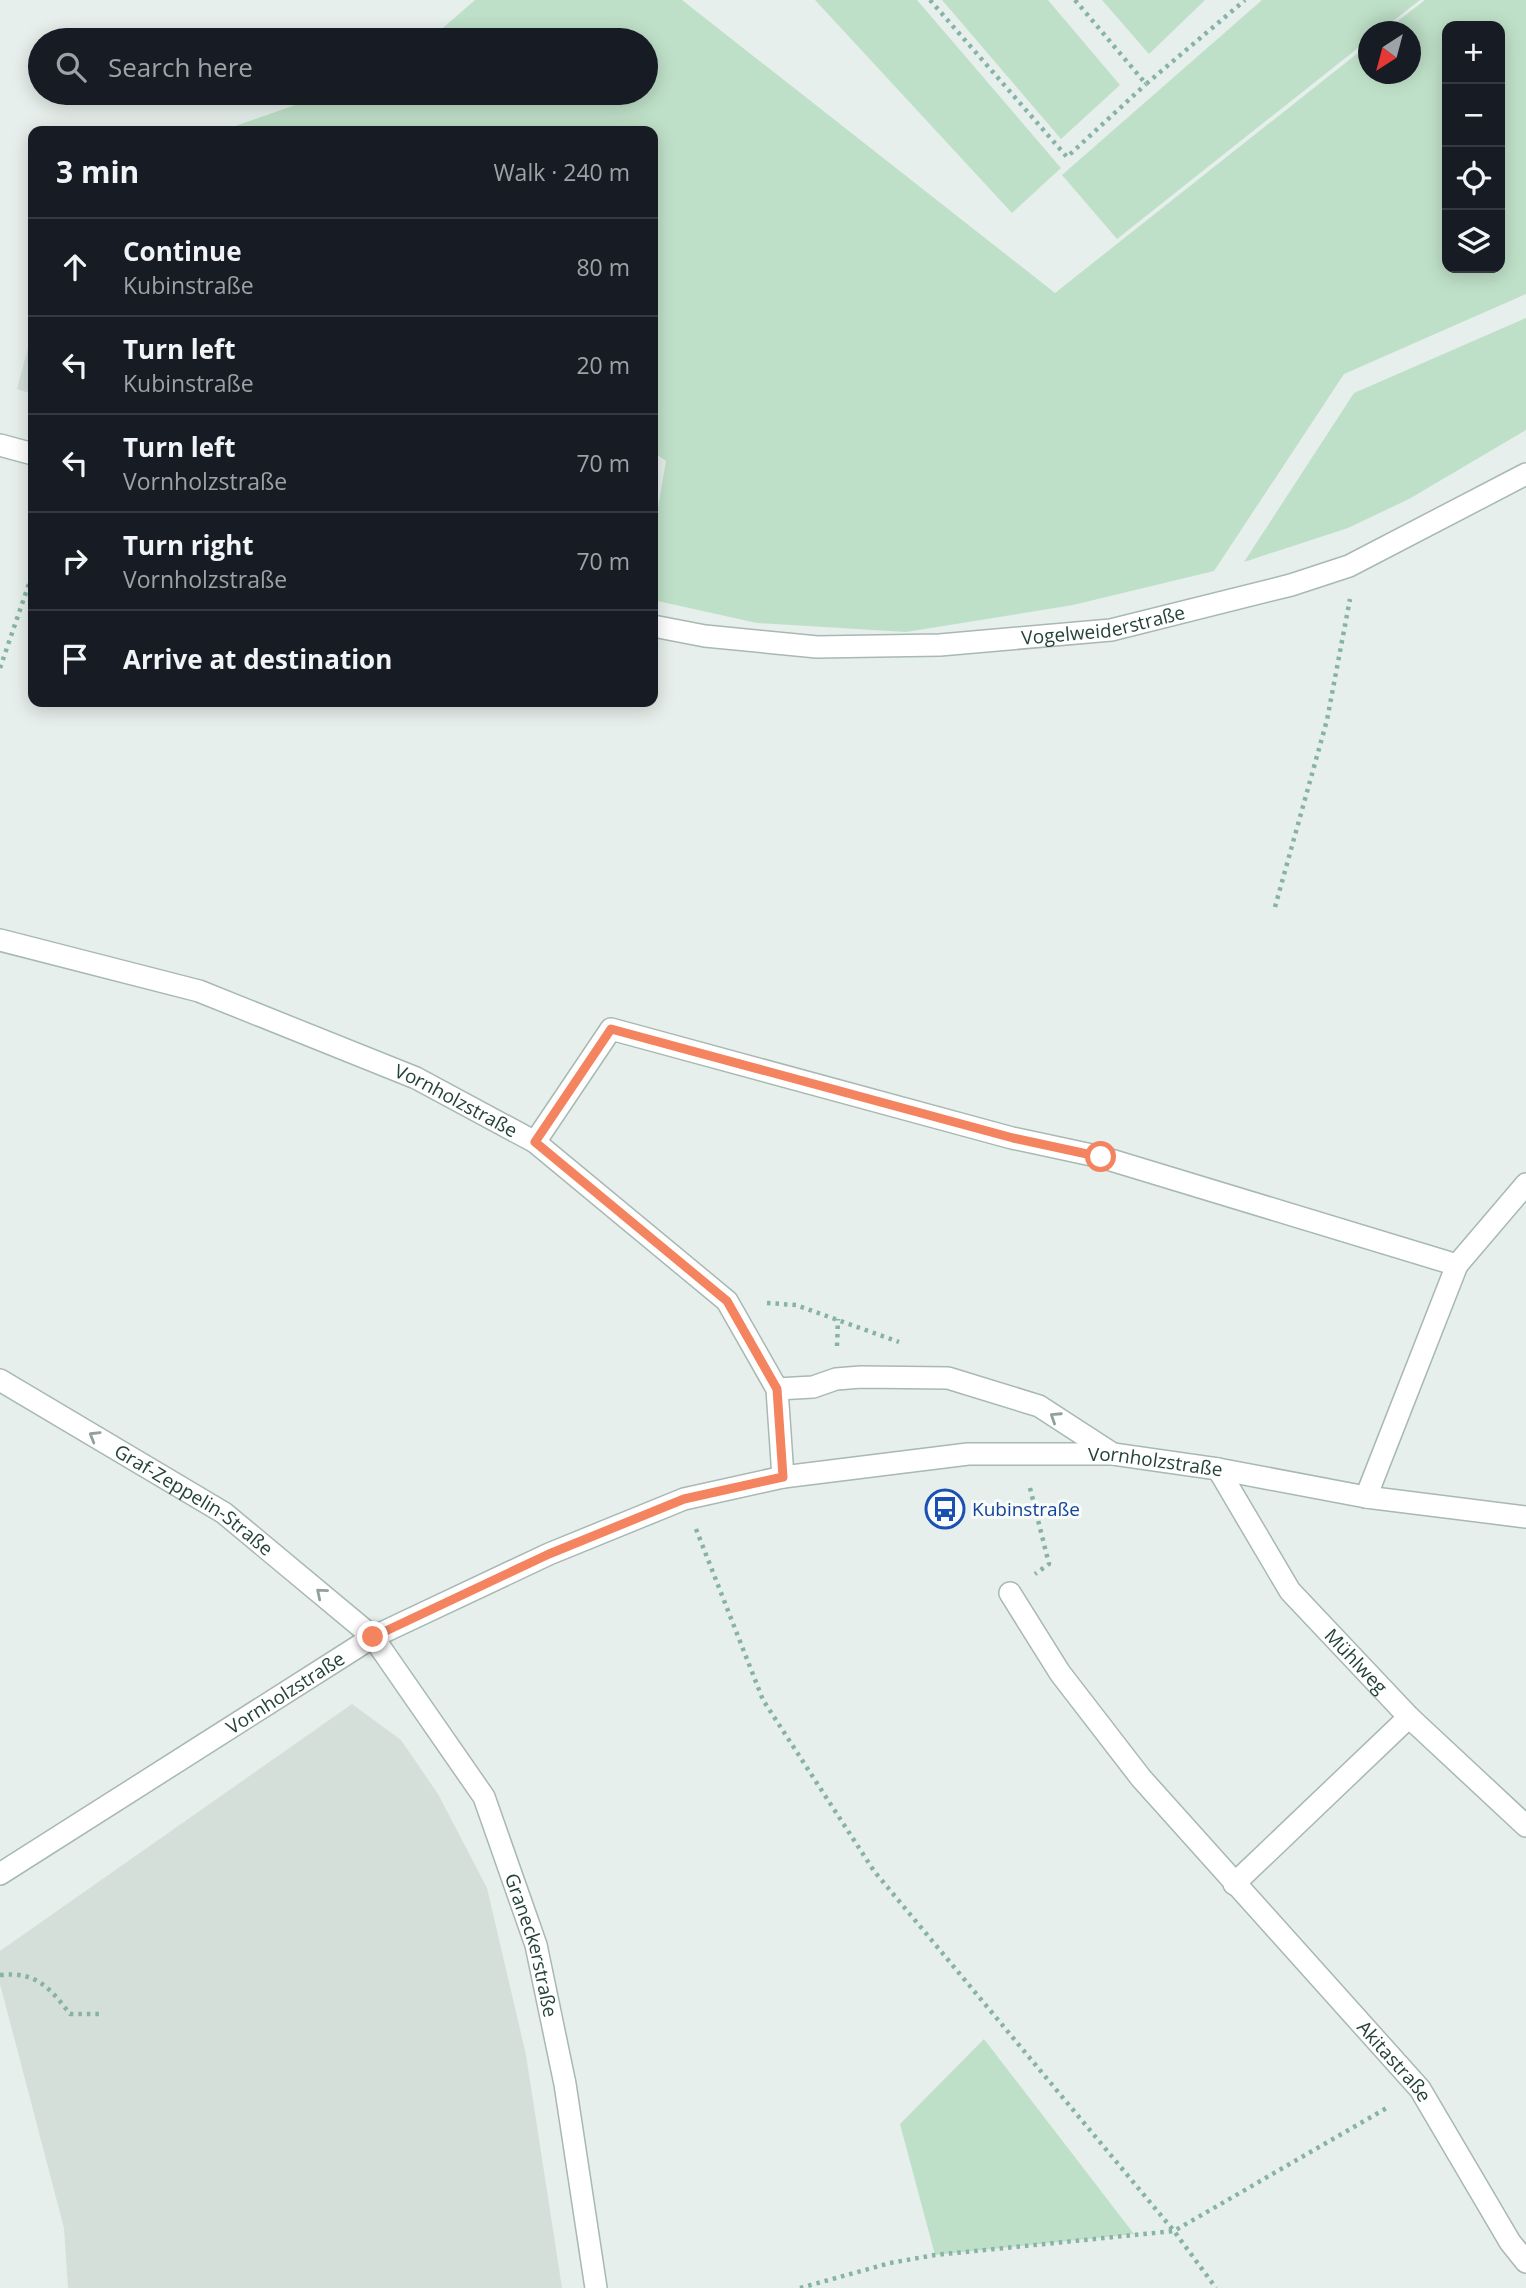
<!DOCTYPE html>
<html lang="en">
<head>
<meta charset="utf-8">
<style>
	body { margin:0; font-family:"Open Sans",sans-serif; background:#242831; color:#f1f3f6 }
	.controls { position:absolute; right:21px; top:21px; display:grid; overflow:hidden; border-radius:14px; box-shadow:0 4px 18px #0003 }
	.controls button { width:63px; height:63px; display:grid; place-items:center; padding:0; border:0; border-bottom:2px solid #363941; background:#171b24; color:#f1f3f6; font:35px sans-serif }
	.compass { position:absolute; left:1358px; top:21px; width:63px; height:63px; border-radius:50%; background:#171b24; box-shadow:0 4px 18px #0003; rotate:216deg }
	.stop { position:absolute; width:21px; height:21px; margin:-16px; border:5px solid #f4845f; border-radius:50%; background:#fff }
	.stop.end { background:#f4845f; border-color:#fff; box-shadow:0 2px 7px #0008 }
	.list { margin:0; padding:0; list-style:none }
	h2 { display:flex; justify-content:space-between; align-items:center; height:91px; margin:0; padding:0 28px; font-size:30px }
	h2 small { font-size:23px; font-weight:400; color:#9ea1a6 }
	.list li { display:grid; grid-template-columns:46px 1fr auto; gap:21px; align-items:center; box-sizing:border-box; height:98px; padding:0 28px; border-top:2px solid #363941 }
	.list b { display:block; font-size:26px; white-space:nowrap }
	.list p { margin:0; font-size:23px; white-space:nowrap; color:#9ea1a6 }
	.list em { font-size:23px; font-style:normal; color:#9ea1a6 }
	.icon { flex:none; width:38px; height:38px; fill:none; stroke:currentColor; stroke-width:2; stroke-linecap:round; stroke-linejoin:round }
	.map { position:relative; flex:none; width:1526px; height:2288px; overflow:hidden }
	.search { position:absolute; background:#171b24; box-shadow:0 4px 18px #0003; left:28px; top:28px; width:630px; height:77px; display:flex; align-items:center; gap:18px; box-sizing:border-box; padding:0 24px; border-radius:38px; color:#9ea1a6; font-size:26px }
	.panel { position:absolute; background:#171b24; box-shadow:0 4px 18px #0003; left:28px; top:126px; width:630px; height:581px; border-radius:14px }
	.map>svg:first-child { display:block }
	.built { fill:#d4dfda }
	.green { fill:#bfe0c8; fill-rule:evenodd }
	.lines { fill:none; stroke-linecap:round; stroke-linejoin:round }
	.lane-casing { stroke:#a8b8b2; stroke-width:24 }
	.street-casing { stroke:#a8b8b2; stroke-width:24 }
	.path { stroke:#86b3a5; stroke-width:4.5; stroke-dasharray:3.5 5; stroke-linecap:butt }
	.lane { stroke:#fff; stroke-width:21 }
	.street { stroke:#fff; stroke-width:21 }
	.oneway { stroke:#92a09c }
	.route { stroke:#f4845f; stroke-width:9 }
	.labels { text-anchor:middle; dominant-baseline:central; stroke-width:6; stroke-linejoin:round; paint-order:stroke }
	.street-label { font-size:19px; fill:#24423a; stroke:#f7fbf9 }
	.transit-label { font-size:19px; fill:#164399; stroke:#f7fbf9; text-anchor:start }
</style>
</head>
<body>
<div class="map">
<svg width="1526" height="2288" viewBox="0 0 1526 2288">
	<rect width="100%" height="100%" fill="#e6efeb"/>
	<g class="built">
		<path d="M33,329V394L17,389Z"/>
		<path d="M352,1704L401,1740L438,1794L487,1888L526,2055L562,2288H68L64,2228L0,1984V1951Z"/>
	</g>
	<g class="green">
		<path d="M475,0H682L1055,293L1368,45V74H1410V32L1385,31L1425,0H1526V294L1344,374L1214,571L1073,605L906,632L757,623L653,600V537L666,461L653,452V131H221L330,93H646V40H429ZM1500,26V268H1447V26Z"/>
		<path d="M815,0H917L1061,168L1012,213Z"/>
		<path d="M942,0H1048L1120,85L1061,139Z"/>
		<path d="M1102,0H1205L1149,54Z"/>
		<path d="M1262,0H1420L1380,31L1368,32V40L1117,239L1062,175Z"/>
		<path d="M1526,318V430L1409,499L1348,528L1244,562L1354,393Z"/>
		<path d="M984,2039L1134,2234L935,2255L900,2124Z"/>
	</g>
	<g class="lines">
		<defs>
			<path id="lane" d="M777,1389L813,1387L836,1379L861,1377L948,1378L1039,1406L1113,1454"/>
			<g id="street">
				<path d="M0,445L33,454"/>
				<path id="s1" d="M653,626L705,636L817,647L940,645L1111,630L1291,585L1349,566L1526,474"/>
				<path id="s2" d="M0,940L199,991L416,1078L535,1142L727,1301L777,1389L783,1477"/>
				<path d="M535,1142L611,1029L1012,1138L1101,1157L1457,1265L1526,1184"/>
				<path id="s3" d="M0,1380L224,1513L373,1637L484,1797L536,1945L565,2084L596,2288"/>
				<path id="s4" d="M1218,1469L1290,1591L1409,1717L1526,1826"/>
				<path d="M1366,1497L1457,1265"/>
				<path id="s5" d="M1010,1593L1060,1673L1141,1778L1420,2089L1510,2242L1526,2262"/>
				<path id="s6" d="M0,1874L373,1637L549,1554L684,1499L783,1477L968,1454H1113L1218,1469L1366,1497L1526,1517"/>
				<path d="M1234,1884L1409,1717"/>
			</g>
		</defs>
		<use href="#lane" class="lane-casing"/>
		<use href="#street" class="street-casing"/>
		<g class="path">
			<path d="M930,0L1067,157L1146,84"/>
			<path d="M1075,0L1146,84L1245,0"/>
			<path d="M0,668L33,572"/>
			<path d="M1275,907L1327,720L1350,599"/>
			<path d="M767,1303L796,1305L899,1342"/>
			<path d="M837,1346L838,1319"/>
			<path d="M1030,1488L1049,1564L1035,1574"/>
			<path d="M696,1529L763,1700L874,1871L1174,2231L1216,2288"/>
			<path d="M0,1975C36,1971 50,1988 70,2014H100"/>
			<path d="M800,2288L890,2263L935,2255L1174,2231L1390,2106"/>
		</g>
		<use href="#lane" class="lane"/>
		<use href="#street" class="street"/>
	</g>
	<defs><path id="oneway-chevron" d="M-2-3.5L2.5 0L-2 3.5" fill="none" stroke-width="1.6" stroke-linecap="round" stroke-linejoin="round" transform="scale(1.75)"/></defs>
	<g class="oneway">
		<use href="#oneway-chevron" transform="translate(1055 1417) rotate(-147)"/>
		<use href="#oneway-chevron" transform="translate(94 1436) rotate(-149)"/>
		<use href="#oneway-chevron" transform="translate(321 1593) rotate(-140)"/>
	</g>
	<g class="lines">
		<path class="route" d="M373,1637L549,1554L684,1499L783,1477L777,1389L727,1301L535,1142L611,1029L1013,1138L1101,1157"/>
	</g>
	<defs>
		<symbol id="bus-ring" viewBox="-11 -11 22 22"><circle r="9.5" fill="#f7fbf9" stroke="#1a4fb4" stroke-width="1.5"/><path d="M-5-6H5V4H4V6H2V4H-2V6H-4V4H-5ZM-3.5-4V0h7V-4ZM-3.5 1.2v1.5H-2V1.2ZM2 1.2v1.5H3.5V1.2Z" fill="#1a4fb4"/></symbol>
	</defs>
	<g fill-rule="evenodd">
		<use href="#bus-ring" x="923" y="1487" width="44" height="44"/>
	</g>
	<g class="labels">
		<g class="street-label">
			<text stroke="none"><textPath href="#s1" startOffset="453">Vogelweiderstraße</textPath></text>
			<text stroke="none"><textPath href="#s2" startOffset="485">Vornholzstraße</textPath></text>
			<text stroke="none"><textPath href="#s6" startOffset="1258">Vornholzstraße</textPath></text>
			<text stroke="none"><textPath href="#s3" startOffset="228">Graf-Zeppelin-Straße</textPath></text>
			<text stroke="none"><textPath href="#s4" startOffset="238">Mühlweg</textPath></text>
			<text stroke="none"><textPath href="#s6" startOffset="338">Vornholzstraße</textPath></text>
			<text stroke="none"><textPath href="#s3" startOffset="805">Graneckerstraße</textPath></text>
			<text stroke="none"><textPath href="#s5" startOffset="607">Akitastraße</textPath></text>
		</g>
		<g class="transit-label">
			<text x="972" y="1509">Kubinstraße</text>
		</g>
	</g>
</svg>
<div class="controls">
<button>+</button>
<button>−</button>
<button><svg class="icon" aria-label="locate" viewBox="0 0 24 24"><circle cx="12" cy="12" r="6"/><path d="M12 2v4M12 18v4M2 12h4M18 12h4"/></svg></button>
<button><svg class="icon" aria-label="layers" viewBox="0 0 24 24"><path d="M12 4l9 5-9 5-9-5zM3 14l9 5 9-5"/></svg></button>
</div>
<svg class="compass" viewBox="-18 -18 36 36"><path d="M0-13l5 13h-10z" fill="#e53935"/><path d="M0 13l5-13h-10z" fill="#9ea1a6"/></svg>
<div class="stop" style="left:1101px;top:1157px"></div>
<div class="stop end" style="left:373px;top:1637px"></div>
<div class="search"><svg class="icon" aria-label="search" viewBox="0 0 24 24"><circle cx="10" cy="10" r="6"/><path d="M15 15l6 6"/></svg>Search here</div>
<section class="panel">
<h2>3 min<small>Walk · 240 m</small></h2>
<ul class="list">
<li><svg class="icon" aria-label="ahead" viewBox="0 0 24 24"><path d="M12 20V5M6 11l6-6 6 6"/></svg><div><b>Continue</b><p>Kubinstraße</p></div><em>80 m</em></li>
<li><svg class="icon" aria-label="left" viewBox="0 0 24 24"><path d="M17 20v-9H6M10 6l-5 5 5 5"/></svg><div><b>Turn left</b><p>Kubinstraße</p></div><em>20 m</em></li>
<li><svg class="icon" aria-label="left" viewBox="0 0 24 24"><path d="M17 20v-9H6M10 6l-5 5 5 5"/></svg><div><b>Turn left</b><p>Vornholzstraße</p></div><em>70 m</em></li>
<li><svg class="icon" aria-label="right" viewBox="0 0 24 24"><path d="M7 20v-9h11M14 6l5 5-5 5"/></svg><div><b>Turn right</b><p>Vornholzstraße</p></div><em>70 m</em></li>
<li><svg class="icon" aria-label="arrive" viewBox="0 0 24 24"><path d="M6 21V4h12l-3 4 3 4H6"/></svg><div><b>Arrive at destination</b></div></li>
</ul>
</section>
</div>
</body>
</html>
